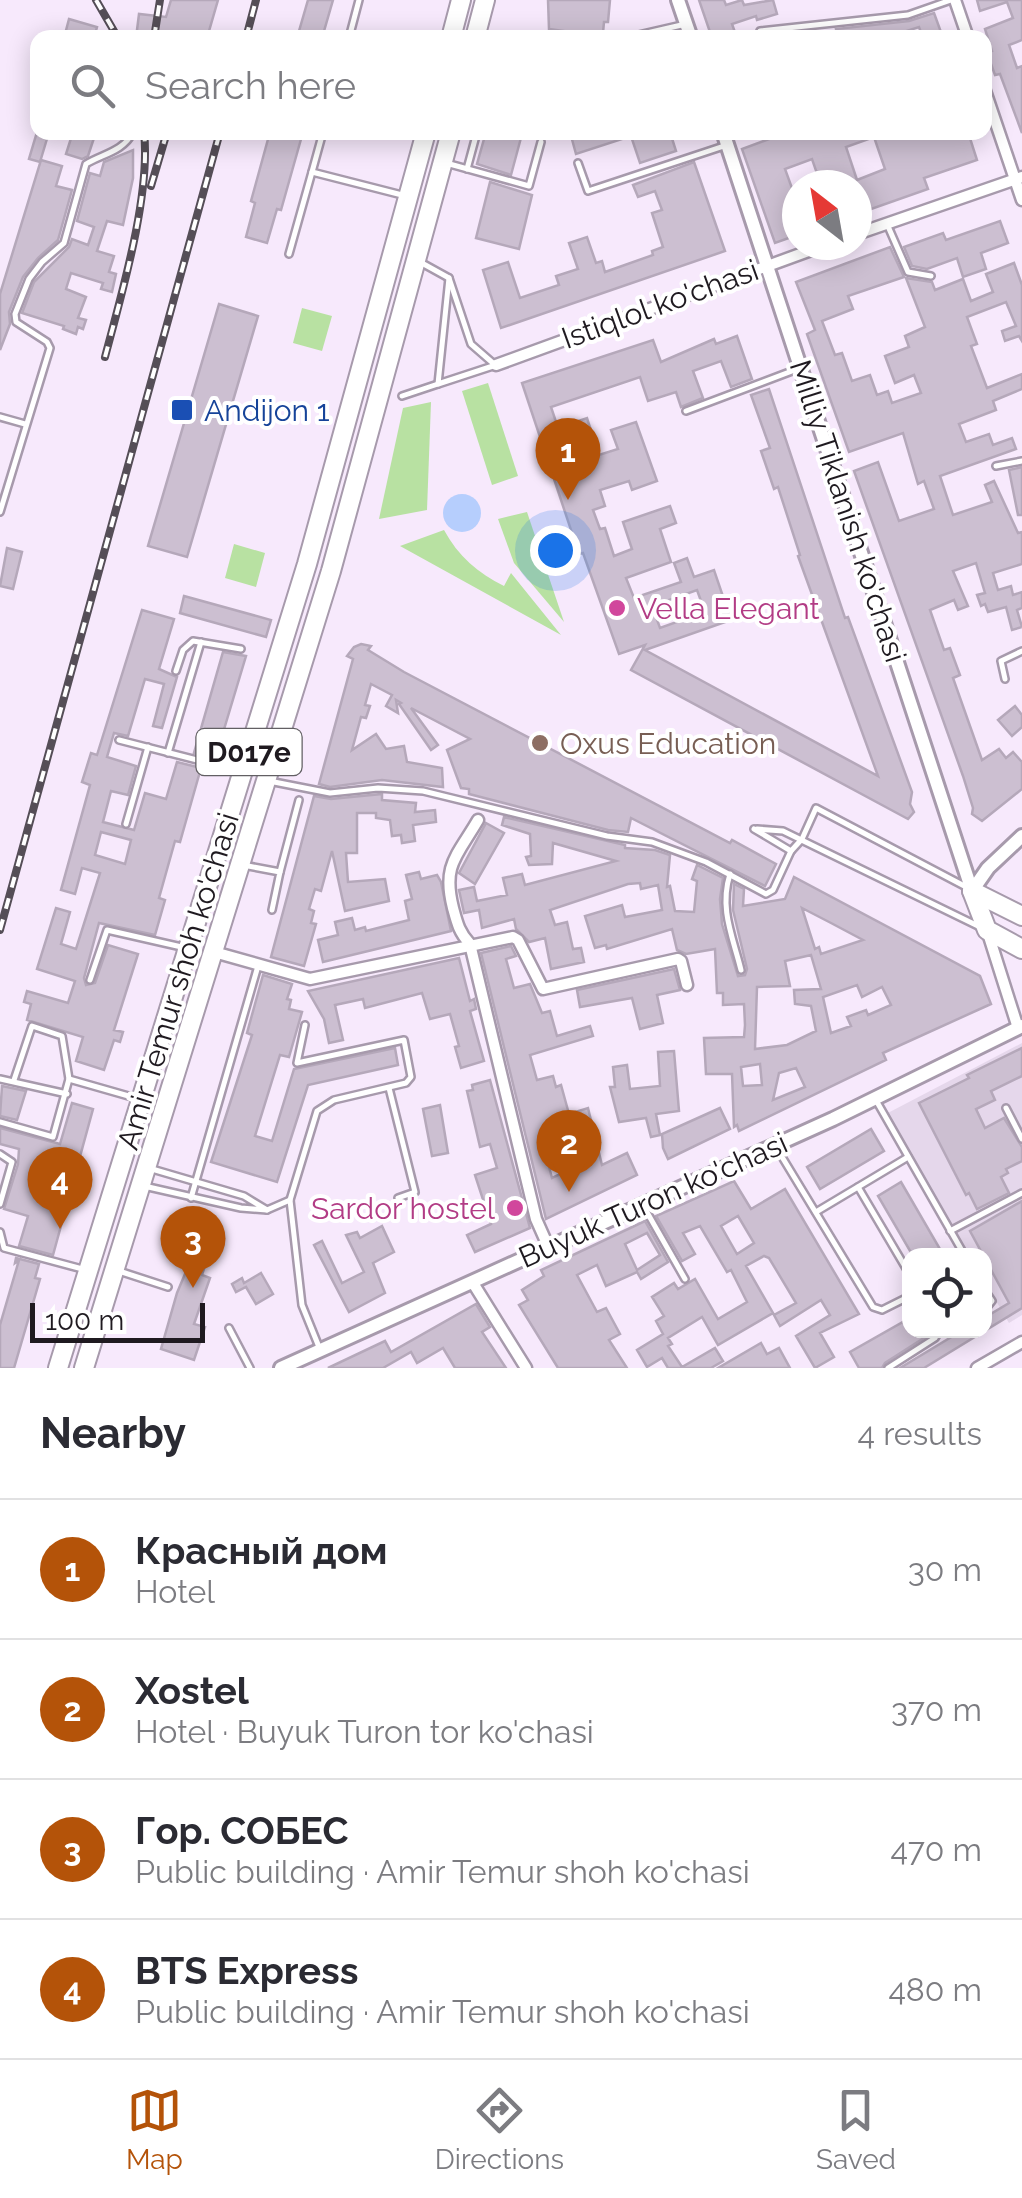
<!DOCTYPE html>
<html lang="en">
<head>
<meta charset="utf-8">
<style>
	body { margin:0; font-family:Raleway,sans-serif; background:#f7f7f7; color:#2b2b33 }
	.controls { position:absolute; right:30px; bottom:30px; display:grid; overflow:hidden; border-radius:20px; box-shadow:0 5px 25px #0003 }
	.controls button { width:90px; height:90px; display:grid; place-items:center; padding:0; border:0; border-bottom:2px solid #e1e1e2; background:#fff; color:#2b2b33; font:50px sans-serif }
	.compass { position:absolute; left:782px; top:170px; width:90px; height:90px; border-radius:50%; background:#fff; box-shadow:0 5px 25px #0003; rotate:329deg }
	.scale { position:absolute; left:30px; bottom:25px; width:175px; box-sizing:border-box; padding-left:10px; border:5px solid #1f1a20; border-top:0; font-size:28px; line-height:35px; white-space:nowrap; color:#1f1a20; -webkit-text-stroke:8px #fff; paint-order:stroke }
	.you { position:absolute; left:555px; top:550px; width:35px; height:35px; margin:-25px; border:8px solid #fff; border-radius:50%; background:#1a73e8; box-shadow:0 0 0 15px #1a73e833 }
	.badge { display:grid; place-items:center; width:65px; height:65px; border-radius:50%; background:#b45309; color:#fff; font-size:32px; font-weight:700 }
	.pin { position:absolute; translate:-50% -82px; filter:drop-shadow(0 2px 5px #0008) }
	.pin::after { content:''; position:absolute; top:52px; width:35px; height:30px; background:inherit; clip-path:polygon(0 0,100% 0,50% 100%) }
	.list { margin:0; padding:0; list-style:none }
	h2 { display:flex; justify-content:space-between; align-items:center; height:130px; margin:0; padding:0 40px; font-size:42px }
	h2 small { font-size:32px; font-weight:400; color:#7c7c81 }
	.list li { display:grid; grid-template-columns:65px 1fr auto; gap:30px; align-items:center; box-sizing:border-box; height:140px; padding:0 40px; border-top:2px solid #e1e1e2 }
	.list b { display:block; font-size:38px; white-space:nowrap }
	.list p { margin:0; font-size:32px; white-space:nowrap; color:#7c7c81 }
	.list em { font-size:32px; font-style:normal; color:#7c7c81 }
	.icon { flex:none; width:55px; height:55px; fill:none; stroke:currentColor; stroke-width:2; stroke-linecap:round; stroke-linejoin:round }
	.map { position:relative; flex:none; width:1022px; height:1368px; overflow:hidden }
	.search { position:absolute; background:#fff; box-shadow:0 5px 25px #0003; left:30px; right:30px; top:30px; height:110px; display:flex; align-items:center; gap:25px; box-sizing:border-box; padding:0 35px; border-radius:20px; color:#7c7c81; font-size:38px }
	.sheet { height:690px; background:#fff }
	nav { display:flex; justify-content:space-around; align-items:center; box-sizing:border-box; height:140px; border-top:2px solid #e1e1e2; background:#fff; font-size:28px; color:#7c7c81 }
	nav a { display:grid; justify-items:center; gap:5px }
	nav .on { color:#b45309 }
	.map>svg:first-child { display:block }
	.commercial { fill:#e5d7eb }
	.green { fill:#b8e1a2 }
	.water { fill:#b6cefd }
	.building { fill:#ccbfd1; stroke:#b5a8ba; stroke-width:2.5; fill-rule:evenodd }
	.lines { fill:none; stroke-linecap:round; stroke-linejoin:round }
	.service-casing { stroke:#a79aac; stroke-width:10 }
	.minor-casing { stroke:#a79aac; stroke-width:15 }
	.tertiary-casing { stroke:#a79aac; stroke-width:18 }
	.primary-casing { stroke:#a79aac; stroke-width:22 }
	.service { stroke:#fff; stroke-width:5 }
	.minor { stroke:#fff; stroke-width:10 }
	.tertiary { stroke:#fff; stroke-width:12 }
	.primary { stroke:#fff; stroke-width:18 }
	.rail-casing { stroke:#554e57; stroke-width:8 }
	.rail { stroke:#fff; stroke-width:4; stroke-dasharray:11; stroke-linecap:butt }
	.transit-dot { fill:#1a4fb4; stroke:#fff; stroke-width:4 }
	.hotel-dot { fill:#d1479c; stroke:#fff; stroke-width:4 }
	.education-dot { fill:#8d6e63; stroke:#fff; stroke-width:4 }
	.labels { text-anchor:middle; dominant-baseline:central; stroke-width:8; stroke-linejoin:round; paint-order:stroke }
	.shield { fill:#fff; stroke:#625f63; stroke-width:2.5 }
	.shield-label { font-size:28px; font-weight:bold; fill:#1f1a20 }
	.street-label { font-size:30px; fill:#1f1a20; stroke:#fff }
	.transit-label { font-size:30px; fill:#164399; stroke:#fff; text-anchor:start }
	.hotel-label { font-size:30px; fill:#b23c85; stroke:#fff; text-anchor:start }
	.education-label { font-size:30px; fill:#785e54; stroke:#fff; text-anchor:start }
</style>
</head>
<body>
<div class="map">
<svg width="1022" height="1368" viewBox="0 0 1022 1368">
	<rect width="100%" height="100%" fill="#f7e9fc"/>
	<path class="commercial" d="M1022,1043V1315L1009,1323L985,1282L984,1256L968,1255L884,1115Z"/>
	<g class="green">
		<path d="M302,308L332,316L322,351L293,343Z"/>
		<path d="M488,383L518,476L492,485L462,391Z"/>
		<path d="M431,402L427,510L379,519L403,408Z"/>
		<path d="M527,512L564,622L514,563L498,519Z"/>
		<path d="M444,530C458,556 478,573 504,586L511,573L561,635L400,546Z"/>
		<path d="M234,544L265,553L256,587L225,578Z"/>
	</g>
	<circle class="water" cx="462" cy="513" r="19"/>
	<g class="building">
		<path d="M171,0H218L207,38H136L139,14L166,17Z"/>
		<path d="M308,0H333L322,38H297Z"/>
		<path d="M548,0H610L608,22H604L603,33L592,32V35L549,29Z"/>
		<path d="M699,0H724L726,5L742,0L744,5L773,0L777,14L757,20L756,16L732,24L737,38H712Z"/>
		<path d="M977,0H1022V40L1009,45L1017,68L1022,66V133L1000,74L995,75L987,53L992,51L985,29L1013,18L1007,2L980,11Z"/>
		<path d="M934,13L942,35L934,38H923L919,27L885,38H838L836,29L909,21Z"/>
		<path d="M69,19L97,27L94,38H64Z"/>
		<path d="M37,132H49L40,162L29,159Z"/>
		<path d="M73,132H96L88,156L82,159L66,154Z"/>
		<path d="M270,132H303L281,210L277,209L267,243L246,237L255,203L251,201Z"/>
		<path d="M486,132L522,134L511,175L477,164Z"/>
		<path d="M570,132H670L676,151L640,163L631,136L576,154Z"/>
		<path d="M788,132H968L977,160L924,178L928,189L857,214V185H821L812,159L785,169L797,202V235L775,243L742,149ZM874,137L885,169L857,180L846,147Z"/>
		<path d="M133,150V178L123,225L107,221L97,251L114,256L109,272L116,274L112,292L101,289L103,283L71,273L66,289L86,297L78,318L86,320L83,329L78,327L76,334L63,329L64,326L22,313L34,282L69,247L72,239L88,245L94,227L77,221L90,173L100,176L104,162Z"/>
		<path d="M41,160L62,166L56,186L72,190L58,240L38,258L23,277L9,312L10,324L0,350V294Z"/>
		<path d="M694,162L725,251L501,328L483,270L508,262L520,298L559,285L556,276L578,269L569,243L587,237L596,263L602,261L605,272L653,255L652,251L663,247L652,213L662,210L655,191L638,197L633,185Z"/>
		<path d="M490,182L532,195L519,249L476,238Z"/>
		<path d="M1000,221L1008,243L981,253L986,269L963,277L957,258L927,269L912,266L904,247L943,233L946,240Z"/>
		<path d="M890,247L904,277L848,296L853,309L822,321L835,355L842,353L852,381L870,375L877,395L888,391L892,403L921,393L914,375L895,383L885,356L909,347L905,336L925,327L906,278L932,282L935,290L963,279L971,301L993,292L986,274L1014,263L1022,285V341L1019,336L1005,341L1002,331L1016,326L1006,302L967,317L977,344L971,346L987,388L1022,374V389L993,401L996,410L959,424L966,442L989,434L993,445L1012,438L1016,449L940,476L953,515L992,502L985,485L994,481L1018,533L1022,532V564L993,573L998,590L1011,586L1013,595L1022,592V608L1017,610L1022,627L1012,630L1006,607L988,612L985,604L981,606L977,595L985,593L976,563L953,571L968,606L958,610L954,600L930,610L944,650L950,648L960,675L953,678L982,760L999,749L1006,758L1013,752L1022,762V789L982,821L972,814L973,808L963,776L854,471L878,462L899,521L934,509L924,481L918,484L903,433L849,452L807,334L815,330L796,282Z"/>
		<path d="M219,304L258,316L187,557L148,546Z"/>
		<path d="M737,336L752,379L731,387L721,361L693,371L703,398L681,407L676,392L648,401L640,377L551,407L558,428L587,418L599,455L618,449L611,430L636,422L657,481L632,490L629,481L600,490L605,506L593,510L600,529L605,528L614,556L632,549L623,522L670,506L676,523L660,529L671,562L626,578L634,598L681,582L674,563L687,558L694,577L714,570L731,620L645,650L878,776L798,556L800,555L778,487L774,489L761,451L770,448L751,395L769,389L845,618L848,617L912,792L910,804L914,812L908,819L631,670L645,645L619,654L583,553L579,554L522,383L653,340L661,362L714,339L716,344ZM697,590L705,612L660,628L652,606Z"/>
		<path d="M1022,467V515H1018L1009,470Z"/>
		<path d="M7,548L22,552L13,589L0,586Z"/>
		<path d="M184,596L271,620L266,637L180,613Z"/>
		<path d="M142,610L174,619L159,669L177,677L162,728L153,726L164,684L145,679L128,736L114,733L107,757L136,766L128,795L111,791L103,822L134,830L145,793L166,799L177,762L201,768L180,842L175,841L159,898L165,900L155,935L99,923L84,978L86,985L95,983L108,945L138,954L114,1030L123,1032L120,1042L114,1040L104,1070L76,1061L83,1037L27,1020L31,1004L24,1002L27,991L68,1003L75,981L37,969L56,908L70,912L61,944L76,949L100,873L82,868L75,894L61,890L90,785L82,782L91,753L97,755ZM101,832L131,840L125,864L95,855Z"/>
		<path d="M361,644L371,646L368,650L404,672L730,843L732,840L776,864L765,886L631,818L628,832L608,830L469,794V789L461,788L447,750L470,739L411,708L438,745L431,750L399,704L401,703L396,700L398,713L386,706L392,695L371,684L365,705L370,706L366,718L361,717L352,750L376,734L386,749L404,746L407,762L442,768L443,787L382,780L330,787L319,784L353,659L347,656L354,647Z"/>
		<path d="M223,652L246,656L216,756L205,753V756L194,753Z"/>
		<path d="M1015,706L1022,715V727L1012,736L998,720Z"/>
		<path d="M382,794V800L416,803L415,812L435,810L436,822L413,825L415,841L402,843L401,835L392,836L390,820L376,818V813H357V853H346L348,882L385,879L389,901L345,911L332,851L321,891L315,889L309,909L314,911L311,923L316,924L304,966L271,957L314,796L331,799Z"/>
		<path d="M504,817L625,845V848L655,850L670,855L667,887L670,886L675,911L694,912L697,881L692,879L697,865L723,878L720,899L722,924L738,976L745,975L747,969L733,910L734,884L744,889L743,906L785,899L794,877L980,976L991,1004L883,1053L886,1060L739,1131L737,1125L734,1127L732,1074H706L704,1038L744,1037L745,1025L744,1004L723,1005V993H717L715,949L686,954L677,950L672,929L607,949L606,945L595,948L585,916L622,905L625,917L662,910L658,885L641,889L640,883L628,884L550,910L555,925L567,922L573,949L581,948L584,962L551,969L545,938L529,942L516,929L514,919L482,928L479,910L464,913L459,890L474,887L477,901L507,895L503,878L522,874L525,885L616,861L553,843L552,864L529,865L526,857L531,856L530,834L502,825ZM802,908L831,923L863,940L821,954L819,947L815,949ZM811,955L821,989L794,990L795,1004L811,1006L816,1031L787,1045L755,1049L757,987L790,986L785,961ZM857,985L862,997L882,987L891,1005L868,1015L866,1010L847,1017L851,1026L831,1033L823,997ZM760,1064L762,1085L743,1086L741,1067ZM796,1068L805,1087L773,1100L779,1073Z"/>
		<path d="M486,823L504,833L475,884L459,873Z"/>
		<path d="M419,872L421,879L437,875L441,882L451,931L323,962L318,940L338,935L335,922L352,918L355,930L365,927L366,931L409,920L405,901L412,899L406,875Z"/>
		<path d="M511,946L516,956L506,959L514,988L530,984L542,1013L550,1011L557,1036L590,1026L593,1036L530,1055L537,1080L553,1076L556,1087L561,1085L569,1114L588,1108L602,1165L627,1153L637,1175L546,1219L481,953ZM579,1126L588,1161L552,1178L541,1137Z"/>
		<path d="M459,958L470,1001L474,999L476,1009L470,1011L484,1061L461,1068L455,1047L459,1046L450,1014L430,1019L422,993L365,1008L363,999L335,1005L343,1040L329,1043L324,1019L308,991Z"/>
		<path d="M674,969L680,990L657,995L663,1023L640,1029L632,998L580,1007L577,990Z"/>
		<path d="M263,975L292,984L287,999L291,1000L289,1009L302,1012L289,1057L280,1055L255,1136L272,1141L294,1069L395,1048L398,1065L308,1085L277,1182L211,1162L252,1035L247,1033Z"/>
		<path d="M1022,1048V1076L991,1091L995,1100L976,1109L985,1128L1004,1118L1022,1147V1161L1006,1169L1008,1173L1001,1177L1009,1193L977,1209L969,1193L966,1195L919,1103L969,1078L967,1075Z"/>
		<path d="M674,1051L679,1111L656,1114L660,1135L651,1137L646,1118L619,1122L610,1087H615L613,1067L627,1065L630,1089L660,1086L658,1052Z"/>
		<path d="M490,1080L530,1228L475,1252L467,1235L491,1224L475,1175L497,1168L490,1144L480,1147L467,1091L473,1090L472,1085Z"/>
		<path d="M2,1086L26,1091L17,1120L0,1116Z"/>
		<path d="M72,1103L93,1109L53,1255L19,1246L28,1216L4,1209L18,1164L19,1149L0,1144V1128L60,1144Z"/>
		<path d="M440,1105L448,1153L432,1156L423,1109Z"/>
		<path d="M720,1108L730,1129L668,1159L663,1148L662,1134Z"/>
		<path d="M871,1129L884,1151L820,1189L807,1167Z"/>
		<path d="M734,1181L751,1209L785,1189L859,1314L820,1333L834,1357L815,1368L796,1336L830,1315L821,1300L780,1326L774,1315L796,1303L769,1258L764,1256L746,1266L773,1313L718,1345L702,1317L668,1338L672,1344L668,1346L682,1367L715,1348L723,1361L711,1368H668L662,1358L647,1367L637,1350L663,1334L656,1321L664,1316L652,1297L674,1283L678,1289L695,1279L718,1319L747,1302L731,1270L727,1272L700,1226L683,1233L695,1254L682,1261L656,1216ZM738,1216L754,1243L737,1254L721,1226Z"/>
		<path d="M901,1182L944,1256H913L878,1196Z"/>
		<path d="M1022,1201V1308L924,1368H900L963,1330H984V1318L1009,1303L970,1231Z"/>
		<path d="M192,1219L217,1227L202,1275L210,1278L194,1324L205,1327L194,1360L161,1349L177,1293L190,1262L181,1259Z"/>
		<path d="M645,1221L668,1262L641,1279L637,1272L606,1286L597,1265L577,1275L597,1312L606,1308L620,1334L609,1340L627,1368H558L519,1305L528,1300L522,1290L544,1276L541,1270ZM647,1233L660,1255L637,1270L625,1244Z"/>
		<path d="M382,1226L394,1252L373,1263L385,1293L349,1312L314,1245L322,1241L342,1283L364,1272L346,1235L357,1232L360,1238Z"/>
		<path d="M16,1258L39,1264L35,1278L40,1279L14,1368H0V1325L19,1260L15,1263Z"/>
		<path d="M261,1273L273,1294L256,1304L246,1287L236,1292L232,1284L242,1278L244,1283Z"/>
		<path d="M476,1304L490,1327L482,1332L506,1368H455L443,1348L417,1363L411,1352L383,1368H328L385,1341L391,1352Z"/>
		<path d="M910,1318V1330H924L927,1336L885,1363L882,1368H859L850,1352Z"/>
		<path d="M761,1343L767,1354L779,1348L790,1368H718Z"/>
	</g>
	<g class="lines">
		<defs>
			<g id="service">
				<path d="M760,31L908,15L951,0"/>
				<path d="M349,38L359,0"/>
				<path d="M625,38L686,24"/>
				<path d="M323,132L312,172L406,196"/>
				<path d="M446,163L529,186L541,142"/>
				<path d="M578,163L588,191L727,145"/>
				<path d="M467,169L477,132"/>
				<path d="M887,224L908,272L931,276"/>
				<path d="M289,254L312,172"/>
				<path d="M420,262L449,278L471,344L494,364"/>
				<path d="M449,278L438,384L496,365"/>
				<path d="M402,396L438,384"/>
				<path d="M686,411L800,368"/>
				<path d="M0,417L25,424"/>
				<path d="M996,466L1022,461"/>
				<path d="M0,512L50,348L47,342L16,322L15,314L29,279L42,262L64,243L86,164C102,154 123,152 133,132"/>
				<path d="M176,671L183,650L193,641L241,649"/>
				<path d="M1005,679L1001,661L1022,651"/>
				<path d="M119,740L240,771"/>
				<path d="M168,753L201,642"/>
				<path d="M269,781L330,793L378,788L423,791L607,836L652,842L706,862L766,894L773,890L791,851"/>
				<path d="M126,824L148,747"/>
				<path d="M754,829L791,851L802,839L816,808L970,889"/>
				<path d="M757,829L783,831L978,926"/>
				<path d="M243,865L280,872L272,910"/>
				<path d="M280,872L299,800"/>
				<path d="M730,874C719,909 733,937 741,970"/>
				<path d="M90,980L107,930L186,948"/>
				<path d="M0,1079L67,1094"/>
				<path d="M14,1080L32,1026L62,1036L69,1079L139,1099"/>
				<path d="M389,1088L415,1192L398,1198"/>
				<path d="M877,1102L965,1256"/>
				<path d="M1006,1108L1022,1139"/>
				<path d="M0,1122L53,1137L69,1079"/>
				<path d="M776,1147L873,1307L882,1310L910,1296"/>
				<path d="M0,1154L12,1162L0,1204"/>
				<path d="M144,1186L241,1208L267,1210L244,1196L152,1169"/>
				<path d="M858,1187L910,1275"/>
				<path d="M191,1198L258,966"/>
				<path d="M290,1200L317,1111L334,1100L406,1083L411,1077L404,1040L297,1063L305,1025"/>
				<path d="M644,1207L685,1279"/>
				<path d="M267,1210L290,1200L302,1305L319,1347"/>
				<path d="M816,1212L908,1157"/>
				<path d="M950,1231L1022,1193"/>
				<path d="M0,1232L4,1248L86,1270"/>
				<path d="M119,1271L168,1287"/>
				<path d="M984,1289L992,1301L984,1311"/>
				<path d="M229,1328L250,1368"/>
				<path d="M888,1368L935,1338L940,1330"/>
			</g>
			<g id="minor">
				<path d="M955,0L968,38"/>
				<path d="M984,88L1022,200"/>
				<path d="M857,234L1022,177"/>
				<path d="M496,365L825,245"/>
				<path d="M478,820C457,856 442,865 453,908C457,923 459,932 470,944L536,1219L548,1246"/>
				<path d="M987,930L1018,1028"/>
				<path d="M214,952L310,979L513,937L518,940L543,989L678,959L681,961L687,985"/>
				<path d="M473,1283L526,1368"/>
				<path d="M977,1368L1022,1342"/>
			</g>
			<g id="tertiary">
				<path d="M678,0L691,38"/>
				<path d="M723,132L972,891"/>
				<path d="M972,891L988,868L1022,836"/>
				<path d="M281,1368L833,1119L1022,1026"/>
			</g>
			<g id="primary">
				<path d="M451,38L461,0"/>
				<path d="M475,38L485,0"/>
				<path d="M972,891L987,930L1022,949"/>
				<path d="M972,891L1022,916"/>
				<path d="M58,1368L307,564L426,132"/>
				<path d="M84,1368L331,571L451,132"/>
			</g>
		</defs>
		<use href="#service" class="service-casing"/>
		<use href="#minor" class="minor-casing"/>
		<use href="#tertiary" class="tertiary-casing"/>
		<use href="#primary" class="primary-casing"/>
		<use href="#service" class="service"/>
		<use href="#minor" class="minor"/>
		<use href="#tertiary" class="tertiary"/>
		<use href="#primary" class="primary"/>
		<defs>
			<g id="rail">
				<path d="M96,0L118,38"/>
				<path d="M154,38L160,0"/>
				<path d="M246,38L256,0"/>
				<path d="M151,186L167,132"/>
				<path d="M105,357C121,296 151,195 144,132"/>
				<path d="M0,930L220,132"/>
			</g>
		</defs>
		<use href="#rail" class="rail-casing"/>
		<use href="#rail" class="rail"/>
	</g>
	<rect class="transit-dot" x="170" y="398" width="24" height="24" rx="5"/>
	<g class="hotel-dot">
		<circle cx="617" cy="608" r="10"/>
		<circle cx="515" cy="1208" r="10"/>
	</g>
	<circle class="education-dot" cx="540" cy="743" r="10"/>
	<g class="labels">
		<rect class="shield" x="196.5" y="729" width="105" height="46" rx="8"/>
		<g class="shield-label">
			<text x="249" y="752">D017e</text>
		</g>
		<g class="street-label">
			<text transform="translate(660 304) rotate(-20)">Istiqlol ko'chasi</text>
			<text transform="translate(848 511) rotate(72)">Milliy Tiklanish ko'chasi</text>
			<text transform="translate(178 981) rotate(-73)">Amir Temur shoh ko'chasi</text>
			<text transform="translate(653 1200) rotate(-24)">Buyuk Turon ko'chasi</text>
		</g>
		<g class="transit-label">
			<text x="204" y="410">Andijon 1</text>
		</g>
		<g class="hotel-label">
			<text x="637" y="608">Vella Elegant</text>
			<text x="495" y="1208" text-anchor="end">Sardor hostel</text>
		</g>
		<g class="education-label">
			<text x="560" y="743">Oxus Education</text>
		</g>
	</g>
</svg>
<div class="controls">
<button><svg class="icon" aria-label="locate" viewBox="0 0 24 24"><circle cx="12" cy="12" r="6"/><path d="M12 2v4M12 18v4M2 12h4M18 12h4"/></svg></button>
</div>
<svg class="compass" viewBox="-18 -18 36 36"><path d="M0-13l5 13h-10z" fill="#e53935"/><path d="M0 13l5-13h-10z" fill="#7c7c81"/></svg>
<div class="scale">100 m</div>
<div class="you"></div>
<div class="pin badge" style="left:568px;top:500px">1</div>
<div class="pin badge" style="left:569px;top:1192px">2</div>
<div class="pin badge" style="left:193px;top:1288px">3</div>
<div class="pin badge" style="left:60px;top:1229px">4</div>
<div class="search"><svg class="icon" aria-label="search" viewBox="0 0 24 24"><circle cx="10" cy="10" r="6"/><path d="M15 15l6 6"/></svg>Search here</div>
</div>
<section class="sheet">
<h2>Nearby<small>4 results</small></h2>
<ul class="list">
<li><span class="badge">1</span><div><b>Красный дом</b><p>Hotel</p></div><em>30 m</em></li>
<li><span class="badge">2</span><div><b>Xostel</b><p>Hotel · Buyuk Turon tor ko'chasi</p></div><em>370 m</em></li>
<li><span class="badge">3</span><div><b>Гор. СОБЕС</b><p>Public building · Amir Temur shoh ko'chasi</p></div><em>470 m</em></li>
<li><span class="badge">4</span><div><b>BTS Express</b><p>Public building · Amir Temur shoh ko'chasi</p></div><em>480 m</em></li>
</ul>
</section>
<nav>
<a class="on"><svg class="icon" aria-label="map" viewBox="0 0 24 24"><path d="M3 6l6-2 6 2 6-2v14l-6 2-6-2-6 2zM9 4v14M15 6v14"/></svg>Map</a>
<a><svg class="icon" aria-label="directions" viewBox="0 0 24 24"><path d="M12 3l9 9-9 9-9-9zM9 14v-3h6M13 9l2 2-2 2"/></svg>Directions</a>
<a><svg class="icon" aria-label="saved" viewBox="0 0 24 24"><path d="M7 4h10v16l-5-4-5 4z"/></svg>Saved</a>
</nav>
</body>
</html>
